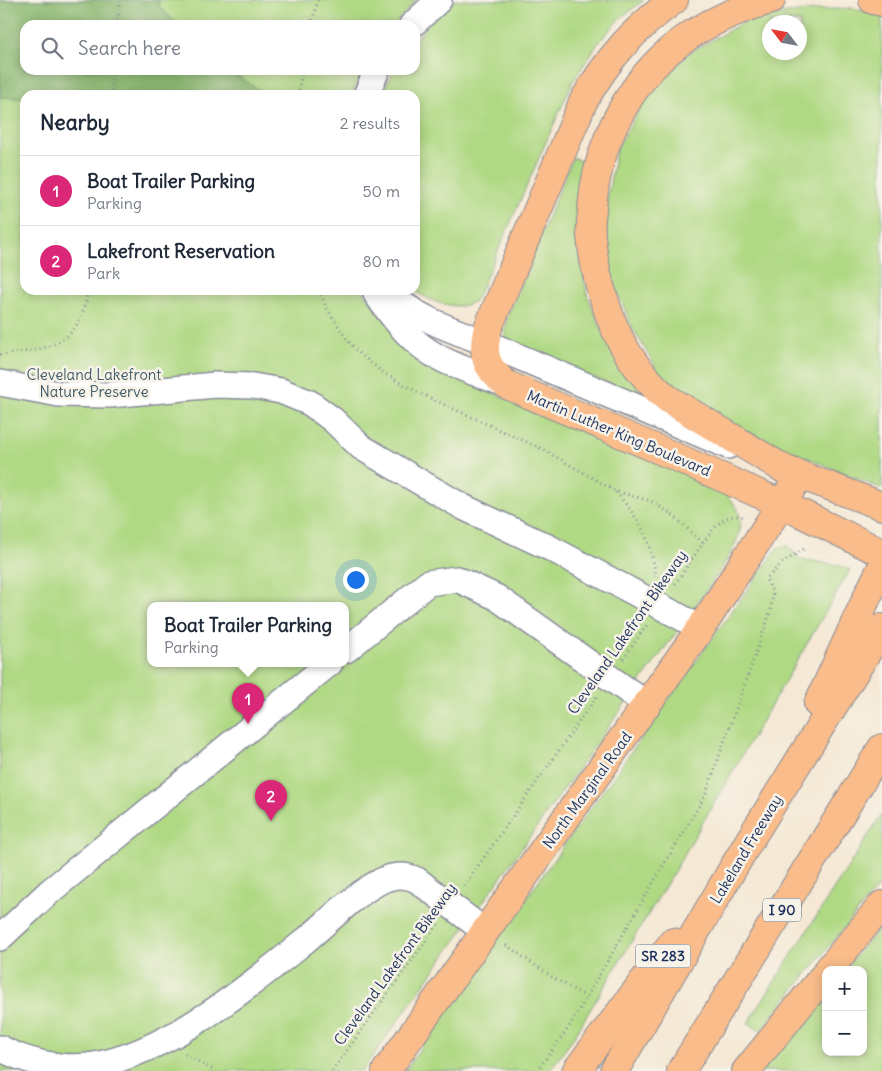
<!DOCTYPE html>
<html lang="en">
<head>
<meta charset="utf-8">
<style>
	body { margin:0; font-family:Delius,sans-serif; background:#f6f6f7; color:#1f2937 }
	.controls { position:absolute; right:15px; bottom:15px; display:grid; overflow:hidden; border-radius:10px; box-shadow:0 2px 12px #0003 }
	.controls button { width:45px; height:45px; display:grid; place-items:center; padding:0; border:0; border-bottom:1px solid #e0e1e3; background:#fff; color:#1f2937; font:25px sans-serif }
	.compass { position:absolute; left:762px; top:15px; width:45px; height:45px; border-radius:50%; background:#fff; box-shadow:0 2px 12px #0003; rotate:302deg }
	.you { position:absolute; left:355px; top:579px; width:18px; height:18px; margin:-12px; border:4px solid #fff; border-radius:50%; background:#1a73e8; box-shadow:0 0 0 8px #1a73e833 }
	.badge { display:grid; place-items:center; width:32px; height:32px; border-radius:50%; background:#db2777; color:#fff; font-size:16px; font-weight:700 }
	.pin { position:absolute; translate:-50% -41px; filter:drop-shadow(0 1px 2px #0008) }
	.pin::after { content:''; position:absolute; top:26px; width:18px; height:15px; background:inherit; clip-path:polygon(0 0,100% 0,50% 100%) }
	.popup { position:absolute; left:147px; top:602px; width:202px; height:65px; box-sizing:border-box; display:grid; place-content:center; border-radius:10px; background:#fff; filter:drop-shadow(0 1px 4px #0005); font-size:16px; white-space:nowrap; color:#747a83 }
	.popup b { font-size:19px; color:#1f2937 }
	.popup::after { content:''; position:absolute; left:50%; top:100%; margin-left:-10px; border:10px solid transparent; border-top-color:#fff }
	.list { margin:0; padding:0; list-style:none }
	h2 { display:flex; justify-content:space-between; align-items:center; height:65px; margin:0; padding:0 20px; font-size:21px }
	h2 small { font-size:16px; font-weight:400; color:#747a83 }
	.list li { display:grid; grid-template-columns:32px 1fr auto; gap:15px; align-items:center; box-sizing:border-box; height:70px; padding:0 20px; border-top:1px solid #e0e1e3 }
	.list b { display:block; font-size:19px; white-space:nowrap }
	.list p { margin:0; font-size:16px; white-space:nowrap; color:#747a83 }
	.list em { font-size:16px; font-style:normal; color:#747a83 }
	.icon { flex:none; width:28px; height:28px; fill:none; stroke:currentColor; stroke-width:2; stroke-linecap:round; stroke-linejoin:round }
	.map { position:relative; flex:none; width:882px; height:1071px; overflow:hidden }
	.search { position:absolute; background:#fff; box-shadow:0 2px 12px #0003; left:20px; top:20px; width:400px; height:55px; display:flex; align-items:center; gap:12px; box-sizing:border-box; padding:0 18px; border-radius:15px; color:#747a83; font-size:19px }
	.panel { position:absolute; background:#fff; box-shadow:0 2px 12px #0003; left:20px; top:90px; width:400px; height:205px; border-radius:15px }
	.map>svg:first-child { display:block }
	.green { fill:#b0d984; stroke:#668471; fill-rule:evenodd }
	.forest { fill:#8cb972; stroke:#547468 }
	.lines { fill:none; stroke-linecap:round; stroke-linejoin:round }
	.minor-casing { stroke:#888c99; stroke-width:28 }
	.major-casing { stroke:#888c99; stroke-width:30 }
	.highway-casing { stroke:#888c99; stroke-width:30 }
	.path { stroke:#888c99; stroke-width:3; stroke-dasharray:1 4; stroke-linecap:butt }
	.minor { stroke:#fff; stroke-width:25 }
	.major { stroke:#f9bc8a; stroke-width:28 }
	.highway { stroke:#f9bc8a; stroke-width:28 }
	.highway-bridge-casing { stroke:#888c99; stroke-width:30; stroke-linecap:butt }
	.highway-bridge { stroke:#f9bc8a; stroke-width:28 }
	.labels { text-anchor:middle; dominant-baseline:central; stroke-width:5; stroke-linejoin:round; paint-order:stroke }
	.shield { fill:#f7f3e8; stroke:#5d6a87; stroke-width:1 }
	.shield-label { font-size:14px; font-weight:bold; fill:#1b2f5e }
	.park-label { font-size:15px; fill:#405a68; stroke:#f7f3e8 }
	.street-label { font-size:15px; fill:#1b2f5e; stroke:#f7f3e8 }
</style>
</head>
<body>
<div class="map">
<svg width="882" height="1071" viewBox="0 0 882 1071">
	<rect width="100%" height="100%" fill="#f7f3e8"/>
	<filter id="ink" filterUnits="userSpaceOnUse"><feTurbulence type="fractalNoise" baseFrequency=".02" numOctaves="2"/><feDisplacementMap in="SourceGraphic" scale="10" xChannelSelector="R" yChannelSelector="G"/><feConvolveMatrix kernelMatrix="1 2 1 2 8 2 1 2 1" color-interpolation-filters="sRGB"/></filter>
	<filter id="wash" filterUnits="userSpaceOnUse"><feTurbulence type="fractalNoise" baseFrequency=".0096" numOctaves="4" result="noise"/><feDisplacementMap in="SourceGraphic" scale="20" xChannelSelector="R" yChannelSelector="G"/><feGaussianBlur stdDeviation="1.12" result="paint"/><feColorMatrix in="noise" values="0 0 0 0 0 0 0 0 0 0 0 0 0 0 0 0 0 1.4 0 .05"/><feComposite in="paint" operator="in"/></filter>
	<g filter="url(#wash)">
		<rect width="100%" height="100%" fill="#f5e8d4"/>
		<g class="green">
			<path d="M0,0H416L394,25H25V70H363L352,95H25V290H363L378,313L453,376L713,486C756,512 741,536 720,571L362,1071H0ZM150,605H346V663H150Z"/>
			<path d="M456,0H644L618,20L597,45L573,81L482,287C480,291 477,297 474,301C461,313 426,301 415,290V95H381L394,70H415V40L435,17Z"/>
			<path d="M851,8L882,16V489L707,416L664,381L632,327L611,277L605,212L616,150L648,94L689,53L753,17L815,10ZM770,22H800V52H770Z"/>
			<path d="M573,157L585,164L579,249L587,294L602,331L640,388L639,396L504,341L507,317Z"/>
			<path d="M788,546L800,559L838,565L850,570L675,870L570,1043L549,1071H405L439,1020L778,547Z"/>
			<path d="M882,814V882L760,1031L748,1023Z"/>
			<path d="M882,924V1071H762L826,991V1052H863V970H844Z"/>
		</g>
		<path class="forest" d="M0,0H159V6L178,25H25V70H229L267,95H25V99L0,97Z"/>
	</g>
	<g filter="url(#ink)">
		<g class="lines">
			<defs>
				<g id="minor">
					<path d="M412,25L439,0"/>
					<path d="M366,95L377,70"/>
					<path d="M386,290C413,317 449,329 484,342L728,446"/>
					<path d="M376,294C391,315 407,337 428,351C452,367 481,374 507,385"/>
					<path d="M0,383L59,394L110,395L215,385L253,386L281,391L310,403L333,420L361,447L420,482L463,507L550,548L701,628"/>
					<path d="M346,650L428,583L457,579L496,597L648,705"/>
					<path d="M0,938L49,892L330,663"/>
					<path d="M0,1048C25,1062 60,1069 88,1066C164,1056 249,987 306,940C328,922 356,893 381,881C393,875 405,874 417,880L486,932"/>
				</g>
				<g id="major">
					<path d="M507,385L676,457L782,504L882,553"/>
					<path d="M784,469L882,506"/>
					<path d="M386,1071L701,628L800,475"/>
				</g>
				<g id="highway">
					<path d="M771,0C738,9 706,23 679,43C628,82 596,146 592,210C591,218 590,227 591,236C593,258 597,278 604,299C616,339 635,372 668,399L784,469"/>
					<path d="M873,0L882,2"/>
					<path d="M507,385C485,367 481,355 488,328L583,102C608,58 633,30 674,0"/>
					<path d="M818,704L869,593"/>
					<path d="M828,970L882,905"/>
					<path d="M576,1071L673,942"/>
					<path d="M614,1071L749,841L882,628"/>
					<path d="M681,1071L882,748"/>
					<path d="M746,1071L826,973"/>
				</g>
			</defs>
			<use href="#minor" class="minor-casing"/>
			<use href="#major" class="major-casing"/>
			<use href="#highway" class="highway-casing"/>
			<g class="path">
				<path d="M117,25L120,0"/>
				<path d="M311,25L318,0"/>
				<path d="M110,95L113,70"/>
				<path d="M298,95L302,70"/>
				<path d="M319,290L326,307L348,341L360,354L385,374L419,393L544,450L615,491L651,501L674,516L703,543L673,587"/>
				<path d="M0,355C48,349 80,347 88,290"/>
				<path d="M616,492C642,523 649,536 656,577"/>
				<path d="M703,543C712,530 725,511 743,517"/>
				<path d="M623,659L647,625"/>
				<path d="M464,886L597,696"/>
				<path d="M506,945L555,979L587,997"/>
				<path d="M185,1054L215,1071"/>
				<path d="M332,1071L438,924"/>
				<path d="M537,1071L569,1027L660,871L705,796L771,610L773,593L766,579L782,563L807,547"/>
			</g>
			<use href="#minor" class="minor"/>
			<use href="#major" class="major"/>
			<use href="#highway" class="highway"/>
			<defs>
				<path id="highway-bridge" d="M869,593L882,567"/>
			</defs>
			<use href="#highway-bridge" class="highway-bridge-casing"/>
			<use href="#highway-bridge" class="highway-bridge"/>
		</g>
	</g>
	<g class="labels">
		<g class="shield">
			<rect x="763" y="898.5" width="38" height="23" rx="4"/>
			<rect x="635.5" y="944.5" width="55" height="23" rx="4"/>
		</g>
		<g class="shield-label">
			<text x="782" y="910">I 90</text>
			<text x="663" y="956">SR 283</text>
		</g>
		<g class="park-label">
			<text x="94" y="374">Cleveland Lakefront<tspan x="94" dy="17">Nature Preserve</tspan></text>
		</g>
		<g class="street-label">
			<text transform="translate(619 433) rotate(23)">Martin Luther King Boulevard</text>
			<text transform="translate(627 632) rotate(-55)">Cleveland Lakefront Bikeway</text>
			<text transform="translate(587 790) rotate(-54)">North Marginal Road</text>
			<text transform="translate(746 849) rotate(-59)">Lakeland Freeway</text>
			<text transform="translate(395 964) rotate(-54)">Cleveland Lakefront Bikeway</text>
		</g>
	</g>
</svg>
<div class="controls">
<button>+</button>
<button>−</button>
</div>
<svg class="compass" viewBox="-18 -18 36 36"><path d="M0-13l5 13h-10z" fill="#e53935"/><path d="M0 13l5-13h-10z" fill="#747a83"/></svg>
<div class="you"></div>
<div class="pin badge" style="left:248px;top:724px">1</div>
<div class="popup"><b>Boat Trailer Parking</b>Parking</div>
<div class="pin badge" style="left:271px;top:821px">2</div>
<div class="search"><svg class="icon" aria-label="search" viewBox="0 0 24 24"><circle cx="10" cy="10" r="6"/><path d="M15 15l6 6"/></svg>Search here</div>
<section class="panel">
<h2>Nearby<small>2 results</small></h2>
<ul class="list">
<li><span class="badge">1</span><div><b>Boat Trailer Parking</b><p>Parking</p></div><em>50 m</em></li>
<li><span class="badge">2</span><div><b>Lakefront Reservation</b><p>Park</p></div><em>80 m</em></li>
</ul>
</section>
</div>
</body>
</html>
